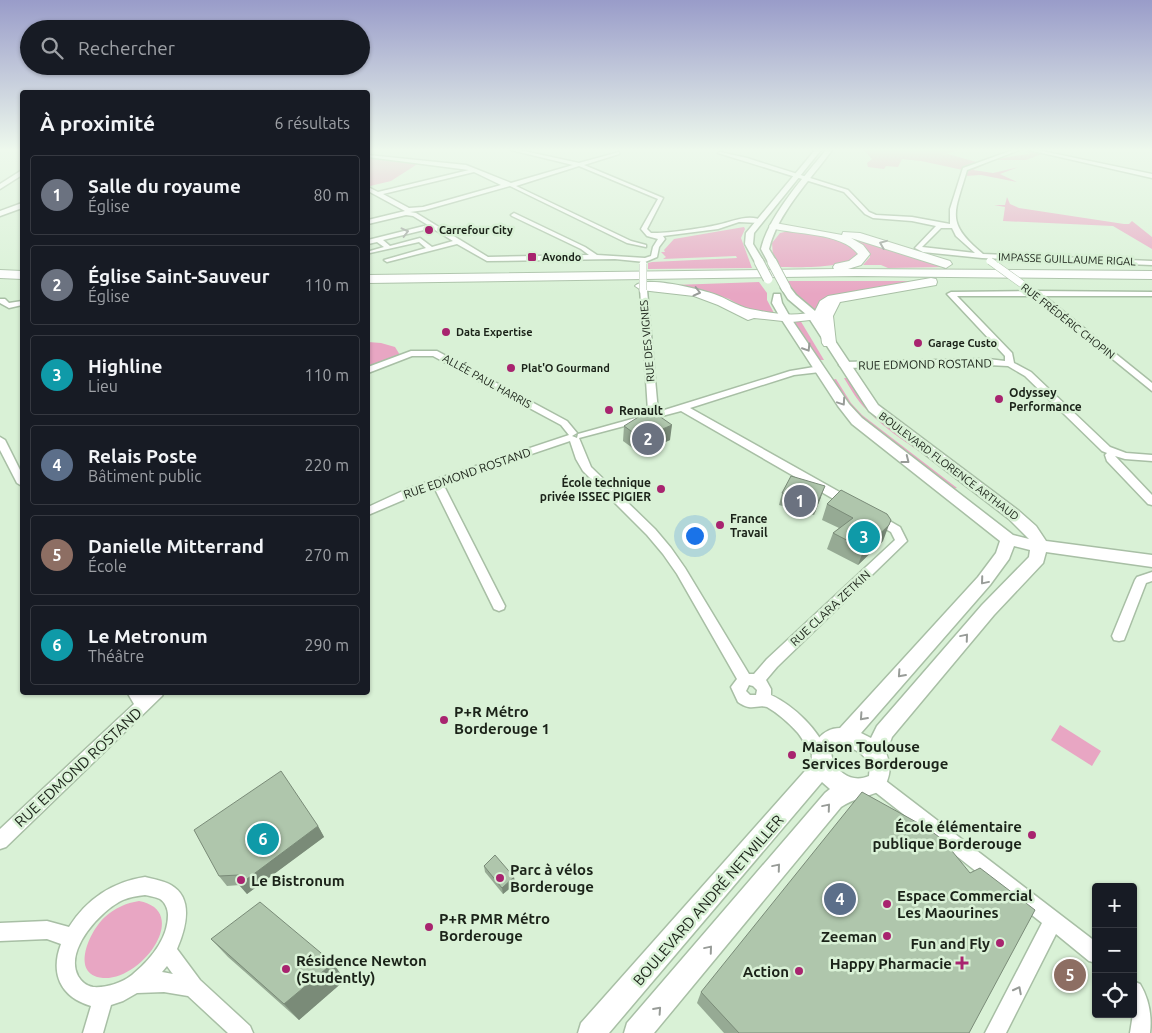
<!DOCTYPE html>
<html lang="fr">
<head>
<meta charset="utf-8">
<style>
	body { margin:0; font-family:Ubuntu,sans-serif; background:#242831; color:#f1f3f6 }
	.controls { position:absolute; right:15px; bottom:15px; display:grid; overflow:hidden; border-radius:5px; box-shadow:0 1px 4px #0004 }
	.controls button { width:45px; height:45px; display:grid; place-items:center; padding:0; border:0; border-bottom:1px solid #363941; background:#171b24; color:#f1f3f6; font:25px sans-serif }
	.you { position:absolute; left:694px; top:535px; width:18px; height:18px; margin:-12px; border:4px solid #fff; border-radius:50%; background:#1a73e8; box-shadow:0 0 0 8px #1a73e833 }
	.badge { display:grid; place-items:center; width:32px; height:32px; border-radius:50%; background:#ea580c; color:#fff; font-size:16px; font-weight:700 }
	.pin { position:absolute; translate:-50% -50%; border:2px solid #fff; box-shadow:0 1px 5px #0006 }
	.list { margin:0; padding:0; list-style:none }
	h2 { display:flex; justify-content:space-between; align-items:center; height:65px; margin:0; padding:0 20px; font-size:21px }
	h2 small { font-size:16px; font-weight:400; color:#9ea1a6 }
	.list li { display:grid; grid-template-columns:32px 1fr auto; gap:15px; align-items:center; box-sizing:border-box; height:80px; margin:0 10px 10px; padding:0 10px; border:1px solid #363941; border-radius:5px }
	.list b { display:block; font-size:19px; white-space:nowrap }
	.list p { margin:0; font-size:16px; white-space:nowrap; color:#9ea1a6 }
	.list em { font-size:16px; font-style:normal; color:#9ea1a6 }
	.icon { flex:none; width:28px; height:28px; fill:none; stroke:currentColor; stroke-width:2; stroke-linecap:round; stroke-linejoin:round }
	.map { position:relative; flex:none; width:1152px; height:1033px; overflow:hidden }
	.search { position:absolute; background:#171b24; box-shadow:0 1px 4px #0004; left:20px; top:20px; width:350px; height:55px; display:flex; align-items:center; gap:12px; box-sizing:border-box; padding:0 18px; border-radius:28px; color:#9ea1a6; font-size:19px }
	.panel { position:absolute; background:#171b24; box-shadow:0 1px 4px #0004; left:20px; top:90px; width:350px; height:605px; border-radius:5px }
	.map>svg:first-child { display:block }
	.green { fill:#e8a6c3 }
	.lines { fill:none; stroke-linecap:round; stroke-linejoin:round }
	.street-casing { stroke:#a8bfa5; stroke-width:3 }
	.secondary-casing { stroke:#a8bfa5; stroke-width:3 }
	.highway-casing { stroke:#a8bfa5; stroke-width:2 }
	.street { fill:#fff; fill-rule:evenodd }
	.secondary { fill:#fff; fill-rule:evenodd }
	.highway { fill:#fff; fill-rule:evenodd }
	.street-bridge-casing { stroke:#a8bfa5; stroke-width:8; stroke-linecap:butt }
	.secondary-bridge-casing { stroke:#a8bfa5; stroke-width:11; stroke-linecap:butt }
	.street-bridge { stroke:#fff; stroke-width:7 }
	.secondary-bridge { stroke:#fff; stroke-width:9 }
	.wall { fill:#96aa94 }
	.shaded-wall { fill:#7a8b78 }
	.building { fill:#afc6ac; stroke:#7a8b78 }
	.oneway { stroke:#989c98 }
	.poi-dot { fill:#a8246f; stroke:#d9f1d6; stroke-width:2 }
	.labels { text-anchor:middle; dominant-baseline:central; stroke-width:5; stroke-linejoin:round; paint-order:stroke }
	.far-poi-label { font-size:11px; font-weight:bold; fill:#1b2319; stroke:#d9f1d6; text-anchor:start }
	.far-street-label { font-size:11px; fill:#1b2319; stroke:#d9f1d6 }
	.street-label { font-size:12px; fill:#1b2319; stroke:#d9f1d6 }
	.poi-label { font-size:12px; font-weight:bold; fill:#1b2319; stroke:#d9f1d6; text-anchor:start }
	.near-poi-label { font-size:15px; font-weight:bold; fill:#1b2319; stroke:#d9f1d6; text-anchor:start }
	.near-street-label { font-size:15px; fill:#1b2319; stroke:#d9f1d6 }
</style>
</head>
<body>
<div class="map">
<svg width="1152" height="1033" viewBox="0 0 1152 1033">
	<rect width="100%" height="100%" fill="#d9f1d6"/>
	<g class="green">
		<path d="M864,150H960L938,156L948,154L980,163L963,170L921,161L902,159L898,167L886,166L884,169L868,167L867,163L872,159Z"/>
		<path d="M1020,150L1042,154L1026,160H995L973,170L993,173L1019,167L1000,174L1017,182L981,175L965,176C969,161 1018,155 1032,154Z"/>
		<path d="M368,158H370L419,163L391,181L370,186L368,185Z"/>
		<path d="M1007,197L1010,204L1019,208L1124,224H1129L1132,221L1152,237V249L1113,226L1003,221L1005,207L994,205H1005Z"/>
		<path d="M744,227L745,229L741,238L752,268L648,269V263L652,262L737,258L736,256L663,259L666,257L661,252H665L664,250L674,239Z"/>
		<path d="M789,231C814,235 838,236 858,252C853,270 796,267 780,267L773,256L772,243L780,233Z"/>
		<path d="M851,239L878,244L908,256L946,267L888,268L881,265H863L870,257V253L863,246Z"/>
		<path d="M788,281H923L834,296L815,314L795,296Z"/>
		<path d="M759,282L767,293V300L775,315L746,309L729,299L710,293L674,285Z"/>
		<path d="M800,320L824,360H818L793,321Z"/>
		<path d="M368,342L381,343L395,347L400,355L368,367Z"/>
		<path d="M844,378H847L945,467L942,468C918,449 888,433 867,410C857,401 851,389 844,378Z"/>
		<path d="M836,379L851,403L862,415L957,488L953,489L864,420L852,409L831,380Z"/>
		<path d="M1060,725L1101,751L1092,766L1051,740Z"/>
		<path d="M139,901C192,911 142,981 103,978C69,975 90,930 105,917C115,908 126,903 139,901Z"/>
	</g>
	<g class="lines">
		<defs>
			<g id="street">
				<path d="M511,150H519L579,163L619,152V154L584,165L663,198L647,229L651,233C664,234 704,228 717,225C732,222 749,213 763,221L760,223L739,222L718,229L663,236L665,239L659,247L657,257L645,262L615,259L487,261L457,244L387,262L384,260L426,248L419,242L370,253V251L384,247L377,242L368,244V240L428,225L413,216L406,215L368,224V220L405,211L368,191V187L378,192L469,170L368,157V155L466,165L511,183L573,165ZM579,166L658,199L641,229L647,236L658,239L653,247L651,256L645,258L597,255L585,247L514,213L511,215L512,216L581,249L589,255L488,257L416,213L410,212L425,210L510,186L627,243L646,247V245L631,241L516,186ZM474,172L501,185L423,207L409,208L383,194ZM432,228L453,241L432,247L420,238L390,246L383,240Z"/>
				<path d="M1013,150H1019L967,170C955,213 944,222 983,254L1152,261V265L982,258L923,252L915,248L936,226L912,221L873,218L865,214L844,192L718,153L720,152L747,158L848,190L869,212L876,215L912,217L950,224V209L963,168ZM941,228H952L956,236L975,253L922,247Z"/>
				<path d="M1029,150H1037L1152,174V178Z"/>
				<path d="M640,288L647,290L658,412L790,371L820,366L824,369L820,372L794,375L690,408L852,499L853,502L852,505H844L681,411L579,438L591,467L655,529L671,548L685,568L749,674H754L767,659L895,540L891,532L873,522L871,519L873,516H881L900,527L907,541L777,667L766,680L771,689V695C796,707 817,729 829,754L826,759L821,761C811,757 805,742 798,733C789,723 779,714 767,707C756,704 752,712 738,702L731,687L737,679L677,574L663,554L647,535L583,471L576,459L570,441L443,484L505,606L504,609L499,611L494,609L434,487L368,515V507L407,489L569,435L561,425L433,356H412L368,373V367L411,351H437L567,421L577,433L572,436L577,438L578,434L650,414L648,411ZM749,685L753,686L757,690L756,695H750L746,691Z"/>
				<path d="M1035,291L1152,292V296H1044L1152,383V391L1035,296H957L1012,353L1014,363L1031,372L1110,447L1126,453L1152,455V461L1125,459L1115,456L1152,495V505L1148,504L1107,461L1105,455L1107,453L1102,451L1025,376L1008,366L988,365L843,368L839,365L843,362L988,359L1005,361V356L947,294L951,292Z"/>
				<path d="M0,299H5L9,303L22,301V305L9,308L0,303Z"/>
				<path d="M0,437L5,440L22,474V486L17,483L0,450Z"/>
				<path d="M1152,572V581L1146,583L1124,640L1119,641L1114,640L1112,636L1135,580L1137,577Z"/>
				<path d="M127,692H142L144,695L147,692H164L162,696L6,847L0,849V829L134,704Z"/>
				<path d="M876,775L882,778L1096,942V963L1089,961L1056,934L1006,1033H985L1042,923L870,788L868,783L870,778Z"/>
				<path d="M145,877C153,879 164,881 171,885C195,899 185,930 177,949L200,980L250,1026L253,1033H228L188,996L164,992L137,993L123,1001L111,1005L103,1033H83L91,1006C60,997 50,973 61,944L47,939L0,941V923L47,921L69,927C87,899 112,882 145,877ZM145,895C150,896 156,897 160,899C165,902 168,909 168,915C168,939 150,960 132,975C122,983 106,988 93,987C86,986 81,981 78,976C64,950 101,910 123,900C130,897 137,896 145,895ZM167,966L172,973L173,974L162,972Z"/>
				<path d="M1133,981L1140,984C1149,999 1152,1016 1150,1033H1130L1133,1014Z"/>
			</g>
			<g id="secondary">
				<path d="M815,150H821L754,233L753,244L764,262L762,264H756L745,244L746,233Z"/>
				<path d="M826,150H832C811,179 777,214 769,249L777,262L775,264H769L761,249C769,215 804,177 826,150Z"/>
				<path d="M22,170V175L0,189V184Z"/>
				<path d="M22,203V208L0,216V211Z"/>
				<path d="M786,285L789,286L796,295L815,311L878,405L1019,511L1036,526L1046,541L1152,555V567L1046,552L1043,563L994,615L892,737L886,753C892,768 890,776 883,790C868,797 854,798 841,807L654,1033H624L627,1023L825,793L830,789L822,782L609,1033H578L581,1023L812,763C810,746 821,728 840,728L978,577L996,553L1000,541L852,424L838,406L780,317L772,303L774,294H780L782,303L790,317L849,404L862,418L1013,535L1029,539L1009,519L869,411L807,315L788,299L781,288ZM1014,546L1030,550L1029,557L982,605L877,726L871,738L861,733L990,585L1009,559ZM839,746C852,746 864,753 870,765L869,776C851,784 834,771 831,753Z"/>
			</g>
			<g id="highway">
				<path d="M775,223L842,235L843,232L860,233L950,261L952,264L946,268L851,238L863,245L870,254L861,265L848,269L1152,271V279L858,276L368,283V275L834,269L833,267L835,264L849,261L858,254C841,232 796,235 771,228L769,226L771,224Z"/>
				<path d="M0,270L22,271V279L0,278Z"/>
				<path d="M931,278L936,279L937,282L936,285L840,302L833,316L836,343L834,346H824L822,343L819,319L792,322L754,318L748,320L718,305L694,296L641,290L635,286C644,275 700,289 714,294C726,298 737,306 750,309C770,313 795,318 815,311L820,301L828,296Z"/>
			</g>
		</defs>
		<use href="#street" class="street-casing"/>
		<use href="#secondary" class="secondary-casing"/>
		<use href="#highway" class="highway-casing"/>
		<use href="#street" class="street"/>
		<use href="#secondary" class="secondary"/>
		<use href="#highway" class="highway"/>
		<defs>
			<g id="street-bridge">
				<path d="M990,261L1029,289"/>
				<path d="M643,264V290"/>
			</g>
			<g id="secondary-bridge">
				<path d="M759,262L768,279"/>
				<path d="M772,262L786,288"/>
			</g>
		</defs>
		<use href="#street-bridge" class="street-bridge-casing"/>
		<use href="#secondary-bridge" class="secondary-bridge-casing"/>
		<use href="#street-bridge" class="street-bridge"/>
		<use href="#secondary-bridge" class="secondary-bridge"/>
	</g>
	<g class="wall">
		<path d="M624,426L670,440L645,451L640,447L634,449L623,441Z"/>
		<path d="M841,490L883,541L858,565L827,549L833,533L839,528L822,520L827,504Z"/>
		<path d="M782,493L821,497L814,515L779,505Z"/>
		<path d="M318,826L324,837L247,894L240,885L227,886L219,876Z"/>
		<path d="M484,866L514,877L515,884L503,894L485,872Z"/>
		<path d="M211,939L345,980L299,1020L228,957Z"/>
		<path d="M701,992L969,1033H724L697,1003Z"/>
	</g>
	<g class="shaded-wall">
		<path d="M672,425L670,440L645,451L646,436Z"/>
		<path d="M641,432L640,447L634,449L635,434Z"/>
		<path d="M825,486L821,497L814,515L817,504Z"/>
		<path d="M889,525L883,541L858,565L864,549Z"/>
		<path d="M318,826L324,837L247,894L239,885Z"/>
		<path d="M514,877L515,884L503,894L502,888Z"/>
		<path d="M333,963L345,980L299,1020L284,1004Z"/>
	</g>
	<g class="building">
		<path d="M652,411L672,425L646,436L641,432L635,434L624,426L640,416L651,415Z"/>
		<path d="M791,476L825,486L817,504L782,493Z"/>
		<path d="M841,490L887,514L891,520L889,525L864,549L833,533L853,518L827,504Z"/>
		<path d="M281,771L318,826L239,885V875L219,876L194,830Z"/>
		<path d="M862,792L927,828L943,840L970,873L980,868L1035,910L969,1033H739L701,992Z"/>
		<path d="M495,855L514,877L502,888L484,866Z"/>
		<path d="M260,902L333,963L284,1004L211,939Z"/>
	</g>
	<defs><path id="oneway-chevron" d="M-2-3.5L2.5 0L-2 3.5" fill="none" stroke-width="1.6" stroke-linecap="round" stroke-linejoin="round" transform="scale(1.25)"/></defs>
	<g class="oneway">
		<use href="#oneway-chevron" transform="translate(405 232) rotate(-14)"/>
		<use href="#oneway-chevron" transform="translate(883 244) rotate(-158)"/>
		<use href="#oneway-chevron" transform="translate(697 292) rotate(14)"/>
		<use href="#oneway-chevron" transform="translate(807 348) rotate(58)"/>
		<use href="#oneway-chevron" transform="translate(842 402) rotate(56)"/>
		<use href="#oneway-chevron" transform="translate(906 460) rotate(38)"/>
		<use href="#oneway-chevron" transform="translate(984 581) rotate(130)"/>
		<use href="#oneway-chevron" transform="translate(965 637) rotate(-50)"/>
		<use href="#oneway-chevron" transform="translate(901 674) rotate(132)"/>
		<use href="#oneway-chevron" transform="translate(863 717) rotate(132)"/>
		<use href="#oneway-chevron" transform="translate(827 807) rotate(-50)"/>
		<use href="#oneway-chevron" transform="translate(777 867) rotate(-50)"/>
		<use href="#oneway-chevron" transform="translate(709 949) rotate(-50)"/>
		<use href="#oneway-chevron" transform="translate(1018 990) rotate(-63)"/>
		<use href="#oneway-chevron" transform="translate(658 1010) rotate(-48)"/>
	</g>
	<linearGradient id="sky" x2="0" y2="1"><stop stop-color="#999cc9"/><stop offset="0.51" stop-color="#eef9ed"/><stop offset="1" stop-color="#eef9ed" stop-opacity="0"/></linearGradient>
	<rect width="1152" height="294" fill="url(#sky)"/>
	<g class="poi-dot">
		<circle cx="429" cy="230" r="5"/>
		<rect x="527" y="252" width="10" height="10" rx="2.5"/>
		<circle cx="446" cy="332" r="5"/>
		<circle cx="918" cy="343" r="5"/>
		<circle cx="511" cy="368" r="5"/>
		<circle cx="999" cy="399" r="5"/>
		<circle cx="609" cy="410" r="5"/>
		<circle cx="661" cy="489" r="5"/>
		<circle cx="720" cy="525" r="5"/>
		<circle cx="444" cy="720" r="5"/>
		<circle cx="792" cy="755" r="5"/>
		<circle cx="1032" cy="835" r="5"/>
		<circle cx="500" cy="878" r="5"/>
		<circle cx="241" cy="880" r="5"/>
		<circle cx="887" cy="904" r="5"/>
		<circle cx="429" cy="927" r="5"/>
		<circle cx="887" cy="936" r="5"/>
		<circle cx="1000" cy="943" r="5"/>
		<path d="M959.5 955.5h5v5h5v5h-5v5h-5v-5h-5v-5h5z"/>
		<circle cx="286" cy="969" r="5"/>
		<circle cx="799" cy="971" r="5"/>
	</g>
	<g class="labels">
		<g class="far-poi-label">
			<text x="439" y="230">Carrefour City</text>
			<text x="542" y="257">Avondo</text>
			<text x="456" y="332">Data Expertise</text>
			<text x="928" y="343">Garage Custo</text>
			<text x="521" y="368">Plat'O Gourmand</text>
		</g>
		<g class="far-street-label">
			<text transform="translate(1067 259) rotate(2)">IMPASSE GUILLAUME RIGAL</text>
			<text transform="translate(1068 321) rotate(38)">RUE FRÉDÉRIC CHOPIN</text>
			<text transform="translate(647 341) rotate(-95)">RUE DES VIGNES</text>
			<text transform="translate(487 381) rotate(29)">ALLÉE PAUL HARRIS</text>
			<text transform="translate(949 466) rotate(37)">BOULEVARD FLORENCE ARTHAUD</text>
		</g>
		<g class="street-label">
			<text transform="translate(925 364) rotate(-1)">RUE EDMOND ROSTAND</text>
			<text transform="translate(467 473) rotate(-19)">RUE EDMOND ROSTAND</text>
			<text transform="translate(830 608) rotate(-43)">RUE CLARA ZETKIN</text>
		</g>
		<g class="poi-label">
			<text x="1009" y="392">Odyssey<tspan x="1009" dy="14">Performance</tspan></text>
			<text x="619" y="410">Renault</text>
			<text x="651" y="482" text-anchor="end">École technique<tspan x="651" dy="14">privée ISSEC PIGIER</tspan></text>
			<text x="730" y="518">France<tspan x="730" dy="14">Travail</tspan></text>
		</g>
		<g class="near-poi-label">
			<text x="454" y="711">P+R Métro<tspan x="454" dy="17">Borderouge 1</tspan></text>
			<text x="802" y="746">Maison Toulouse<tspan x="802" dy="17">Services Borderouge</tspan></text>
			<text x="1022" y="826" text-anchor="end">École élémentaire<tspan x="1022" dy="17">publique Borderouge</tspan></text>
			<text x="510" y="869">Parc à vélos<tspan x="510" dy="17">Borderouge</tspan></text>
			<text x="251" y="880">Le Bistronum</text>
			<text x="897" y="895">Espace Commercial<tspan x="897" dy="17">Les Maourines</tspan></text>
			<text x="439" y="918">P+R PMR Métro<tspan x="439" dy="17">Borderouge</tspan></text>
			<text x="877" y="936" text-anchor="end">Zeeman</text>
			<text x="990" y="943" text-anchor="end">Fun and Fly</text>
			<text x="296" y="960">Résidence Newton<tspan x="296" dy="17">(Studently)</tspan></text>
			<text x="952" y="963" text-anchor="end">Happy Pharmacie</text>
			<text x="789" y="971" text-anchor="end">Action</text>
		</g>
		<g class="near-street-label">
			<text transform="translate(78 767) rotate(-43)">RUE EDMOND ROSTAND</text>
			<text transform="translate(708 900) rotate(-49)">BOULEVARD ANDRÉ NETWILLER</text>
		</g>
	</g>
</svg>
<div class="controls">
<button>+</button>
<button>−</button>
<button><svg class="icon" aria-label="locate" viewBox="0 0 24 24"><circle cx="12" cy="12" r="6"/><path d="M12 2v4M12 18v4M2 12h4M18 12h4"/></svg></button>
</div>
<div class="you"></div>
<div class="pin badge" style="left:800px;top:501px;background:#6b7280">1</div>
<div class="pin badge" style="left:648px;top:439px;background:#6b7280">2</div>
<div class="pin badge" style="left:864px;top:537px;background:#0f9aa8">3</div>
<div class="pin badge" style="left:840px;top:899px;background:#5c6f8a">4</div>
<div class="pin badge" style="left:1070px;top:975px;background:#8d6e63">5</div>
<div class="pin badge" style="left:263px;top:839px;background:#0f9aa8">6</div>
<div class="search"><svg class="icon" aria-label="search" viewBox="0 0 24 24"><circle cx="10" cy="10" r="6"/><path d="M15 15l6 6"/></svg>Rechercher</div>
<section class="panel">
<h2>À proximité<small>6 résultats</small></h2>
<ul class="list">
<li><span class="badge" style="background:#6b7280">1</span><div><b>Salle du royaume</b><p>Église</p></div><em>80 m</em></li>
<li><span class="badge" style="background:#6b7280">2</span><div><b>Église Saint-Sauveur</b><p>Église</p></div><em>110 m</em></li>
<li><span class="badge" style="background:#0f9aa8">3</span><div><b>Highline</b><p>Lieu</p></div><em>110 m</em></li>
<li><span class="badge" style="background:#5c6f8a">4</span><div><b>Relais Poste</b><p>Bâtiment public</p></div><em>220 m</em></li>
<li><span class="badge" style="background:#8d6e63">5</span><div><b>Danielle Mitterrand</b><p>École</p></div><em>270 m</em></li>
<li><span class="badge" style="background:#0f9aa8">6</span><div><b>Le Metronum</b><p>Théâtre</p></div><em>290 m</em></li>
</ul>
</section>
</div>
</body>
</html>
